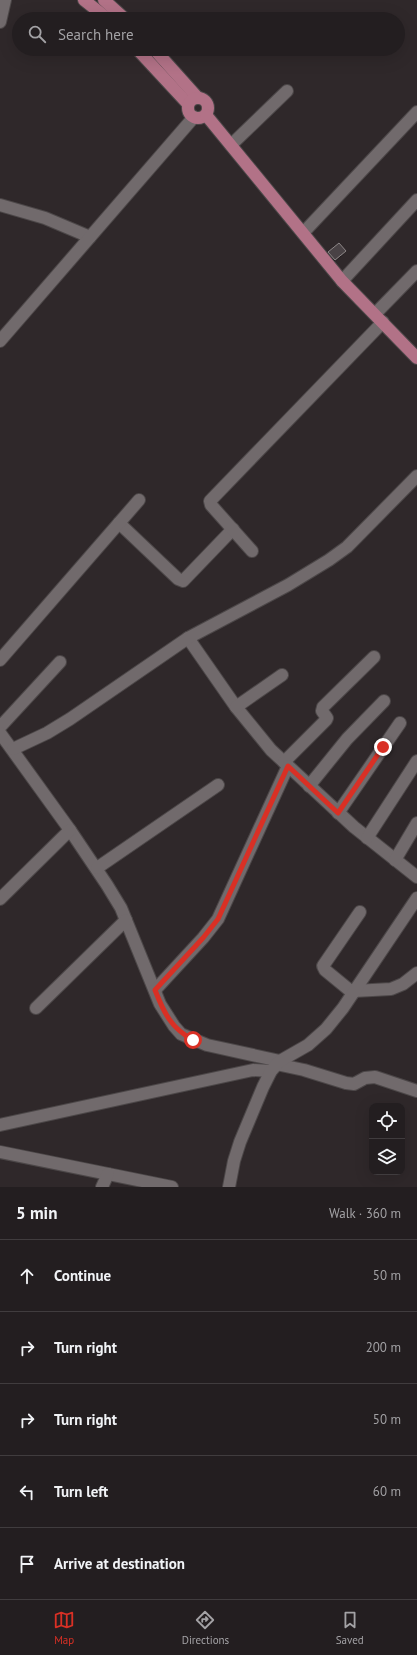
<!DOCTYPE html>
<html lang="en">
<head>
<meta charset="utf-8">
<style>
	body { margin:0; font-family:"PT Sans",sans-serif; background:#2f2b2d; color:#f1f3f6 }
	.controls { position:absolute; right:12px; bottom:12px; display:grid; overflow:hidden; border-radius:8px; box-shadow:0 4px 16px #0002 }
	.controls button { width:36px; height:36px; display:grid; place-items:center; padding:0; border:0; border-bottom:1px solid #403c3e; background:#231e20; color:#f1f3f6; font:20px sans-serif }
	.stop { position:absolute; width:12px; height:12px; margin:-9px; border:3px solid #d93025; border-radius:50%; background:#fff }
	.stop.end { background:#d93025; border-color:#fff; box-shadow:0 1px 4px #0008 }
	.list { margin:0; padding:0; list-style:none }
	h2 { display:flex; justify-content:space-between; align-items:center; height:52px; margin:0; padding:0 16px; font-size:17px }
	h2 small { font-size:13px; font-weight:400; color:#a3a2a5 }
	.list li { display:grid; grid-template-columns:26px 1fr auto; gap:12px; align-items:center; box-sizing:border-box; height:72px; padding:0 16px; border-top:1px solid #403c3e }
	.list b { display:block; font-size:15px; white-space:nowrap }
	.list em { font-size:13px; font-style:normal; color:#a3a2a5 }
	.icon { flex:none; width:22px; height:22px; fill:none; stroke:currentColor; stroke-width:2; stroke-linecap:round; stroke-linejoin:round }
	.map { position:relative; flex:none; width:417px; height:1187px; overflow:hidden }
	.search { position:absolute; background:#231e20; box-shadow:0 4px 16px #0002; left:12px; right:12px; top:12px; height:44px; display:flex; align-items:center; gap:10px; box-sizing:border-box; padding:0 14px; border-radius:22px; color:#a3a2a5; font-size:15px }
	.sheet { height:412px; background:#231e20 }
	nav { display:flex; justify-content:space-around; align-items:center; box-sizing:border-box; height:56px; border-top:1px solid #403c3e; background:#231e20; font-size:11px; color:#a3a2a5 }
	nav a { display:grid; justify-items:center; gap:2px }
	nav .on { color:#d93025 }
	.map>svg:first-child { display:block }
	.building { fill:#494344; stroke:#8c8587; filter:url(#shadow) }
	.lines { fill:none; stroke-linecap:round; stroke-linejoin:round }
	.minor-casing { stroke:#4c4748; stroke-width:14 }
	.major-casing { stroke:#4c4748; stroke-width:14 }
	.minor { stroke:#716a6c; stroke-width:12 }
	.major { stroke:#b27287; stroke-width:12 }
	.route { stroke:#d93025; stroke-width:5 }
</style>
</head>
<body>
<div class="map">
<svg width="417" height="1187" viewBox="0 0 417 1187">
	<defs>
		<filter id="shadow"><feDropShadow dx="-2.5" dy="2.5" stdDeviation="0" flood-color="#0009"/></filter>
	</defs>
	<rect width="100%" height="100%" fill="#2f282a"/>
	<path class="building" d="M339,243L346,251L335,260L328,252Z"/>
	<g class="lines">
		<defs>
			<g id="minor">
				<path d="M0,22L5,0"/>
				<path d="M231,145L287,91"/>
				<path d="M0,205L45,218L90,237"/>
				<path d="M303,233L417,112"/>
				<path d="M342,281L417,200"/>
				<path d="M375,314L417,271"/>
				<path d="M0,341L194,117"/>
				<path d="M119,523L178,579L183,581L233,529"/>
				<path d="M252,551L211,505L210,501L383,322"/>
				<path d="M188,638L236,707L271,750L354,827L417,877"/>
				<path d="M0,660L139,500"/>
				<path d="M236,707L282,675"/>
				<path d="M0,727L60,662"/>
				<path d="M0,733L70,830L107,885L121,908L160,1004L174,1026L181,1034L207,1045L280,1061"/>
				<path d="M13,749L47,733L70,719L188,638L288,585L329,560L347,547L417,476"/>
				<path d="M284,762L326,720L327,718L322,711L323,707L374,657"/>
				<path d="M309,786L347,739L384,701"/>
				<path d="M338,813L400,723"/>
				<path d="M367,838L417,761"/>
				<path d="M395,860L417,823"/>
				<path d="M97,868L218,785"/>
				<path d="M0,899L70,830"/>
				<path d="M155,990L203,938L218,919L288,766"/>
				<path d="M354,991L391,989L403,984L417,973"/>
				<path d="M353,993L325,970L323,966L360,912"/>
				<path d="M36,1008L126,920"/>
				<path d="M276,1064L304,1070L346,1083L354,1084L365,1078L375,1077L417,1091"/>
				<path d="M0,1125L253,1070L271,1071"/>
				<path d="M0,1152L172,1187"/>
				<path d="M102,1187L108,1174"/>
				<path d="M229,1187L234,1161L240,1142L263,1087L271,1071L280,1061L308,1045L326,1029L343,1008L417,898"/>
			</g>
			<g id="major">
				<path d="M84,0L108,19"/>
				<path d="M104,0L125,19"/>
				<path d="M137,49L188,104"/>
				<path d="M154,49L197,97"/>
				<circle cx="198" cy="108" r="10"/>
				<path d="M206,115L342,281L417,358"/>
			</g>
		</defs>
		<use href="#minor" class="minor-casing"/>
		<use href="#major" class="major-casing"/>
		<use href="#minor" class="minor"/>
		<use href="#major" class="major"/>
	</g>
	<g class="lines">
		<path class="route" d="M193,1040C171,1028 164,1013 155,990L203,938L218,919L288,766L338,813L383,747"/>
	</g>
</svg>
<div class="controls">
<button><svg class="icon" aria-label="locate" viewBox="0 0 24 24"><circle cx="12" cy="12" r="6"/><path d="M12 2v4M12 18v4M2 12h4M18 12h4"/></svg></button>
<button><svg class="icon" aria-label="layers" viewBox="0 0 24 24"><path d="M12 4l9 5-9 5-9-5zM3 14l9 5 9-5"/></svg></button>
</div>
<div class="stop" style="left:193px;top:1040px"></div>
<div class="stop end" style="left:383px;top:747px"></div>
<div class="search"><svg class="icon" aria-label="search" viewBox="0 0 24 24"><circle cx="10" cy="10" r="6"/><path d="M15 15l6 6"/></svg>Search here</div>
</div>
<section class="sheet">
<h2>5 min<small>Walk · 360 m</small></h2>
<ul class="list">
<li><svg class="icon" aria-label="ahead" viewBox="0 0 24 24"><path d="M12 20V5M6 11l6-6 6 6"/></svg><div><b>Continue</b></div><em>50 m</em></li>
<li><svg class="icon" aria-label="right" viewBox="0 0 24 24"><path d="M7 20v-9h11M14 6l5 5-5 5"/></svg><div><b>Turn right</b></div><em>200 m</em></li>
<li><svg class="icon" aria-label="right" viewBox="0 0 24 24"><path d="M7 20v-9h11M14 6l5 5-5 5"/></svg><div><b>Turn right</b></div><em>50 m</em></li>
<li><svg class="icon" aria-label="left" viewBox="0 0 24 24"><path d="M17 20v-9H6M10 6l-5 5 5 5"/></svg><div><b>Turn left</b></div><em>60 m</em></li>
<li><svg class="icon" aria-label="arrive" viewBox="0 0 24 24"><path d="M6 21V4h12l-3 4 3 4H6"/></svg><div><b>Arrive at destination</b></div></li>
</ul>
</section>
<nav>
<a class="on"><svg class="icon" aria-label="map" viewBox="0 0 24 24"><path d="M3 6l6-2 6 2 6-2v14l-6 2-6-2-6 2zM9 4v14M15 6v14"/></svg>Map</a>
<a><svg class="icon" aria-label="directions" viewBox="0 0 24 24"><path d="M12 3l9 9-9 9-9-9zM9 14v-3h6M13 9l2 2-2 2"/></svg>Directions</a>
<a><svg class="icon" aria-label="saved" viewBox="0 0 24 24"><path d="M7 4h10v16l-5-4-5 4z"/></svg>Saved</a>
</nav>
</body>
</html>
